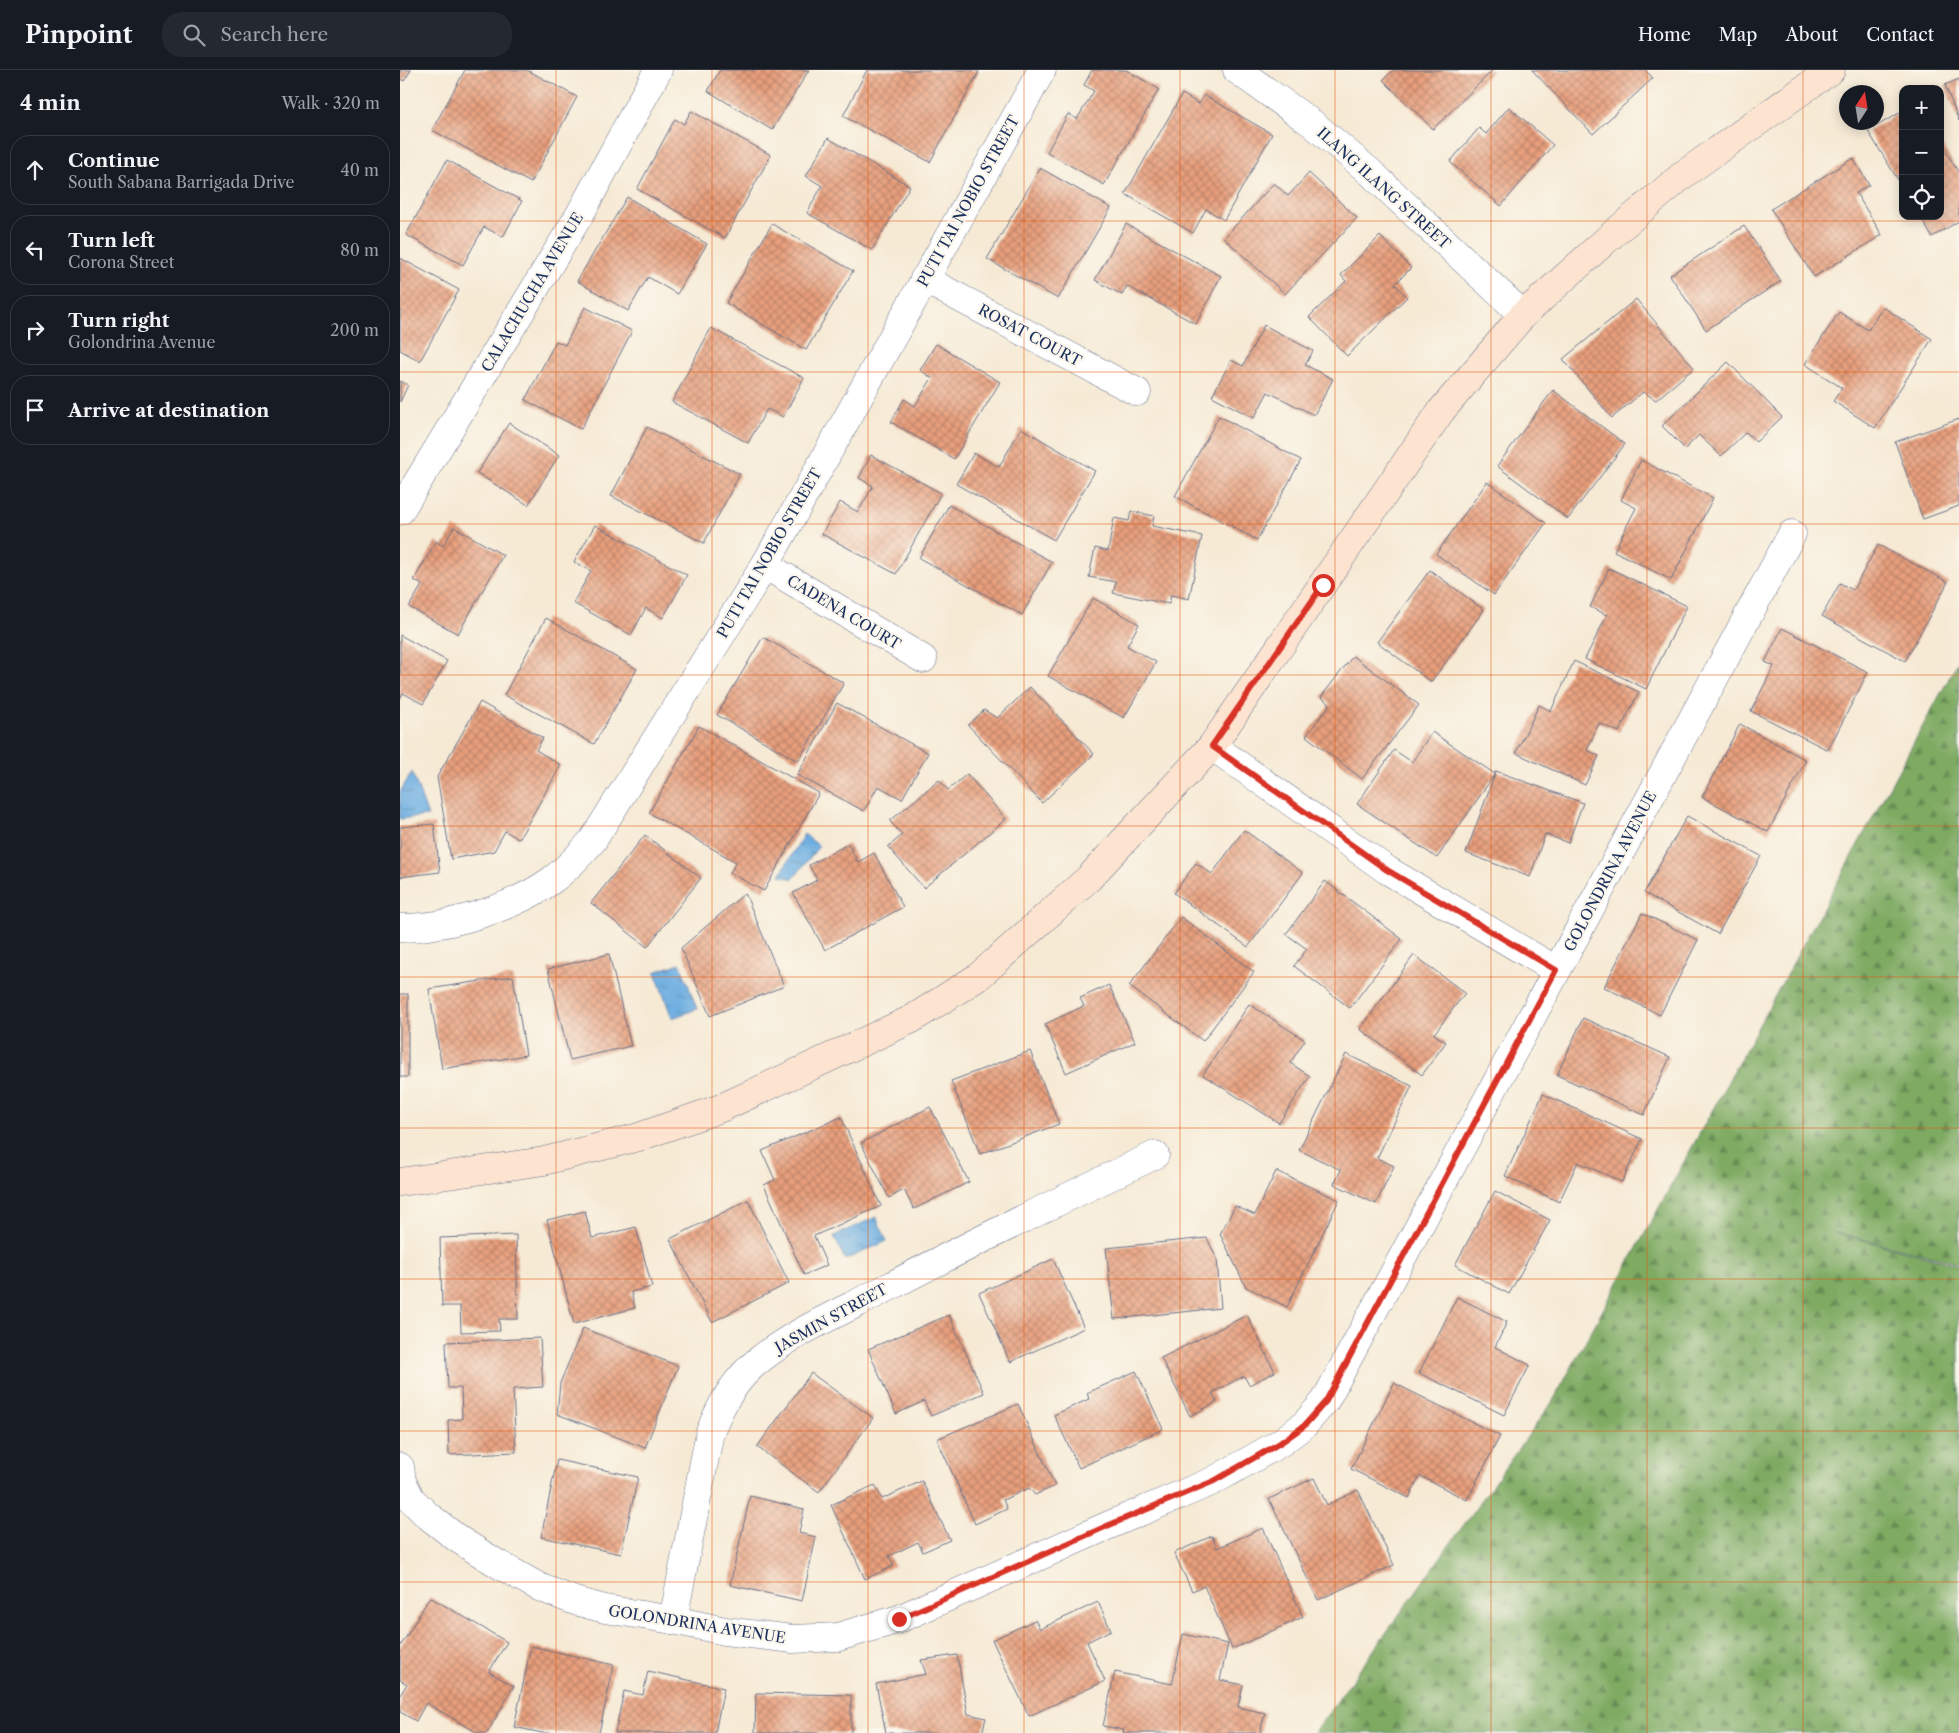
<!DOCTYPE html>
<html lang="en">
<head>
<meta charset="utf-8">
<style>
	body { margin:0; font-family:"Libre Caslon Text",serif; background:#242831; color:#f1f3f6 }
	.controls { position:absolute; right:15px; top:15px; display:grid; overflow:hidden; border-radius:10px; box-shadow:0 2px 12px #0003 }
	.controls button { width:45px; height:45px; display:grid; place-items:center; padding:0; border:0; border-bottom:1px solid #363941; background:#171b24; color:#f1f3f6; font:25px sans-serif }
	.compass { position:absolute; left:1439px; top:15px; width:45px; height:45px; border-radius:50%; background:#171b24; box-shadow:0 2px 12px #0003; rotate:12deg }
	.stop { position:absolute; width:15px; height:15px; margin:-11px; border:4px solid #d93025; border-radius:50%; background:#fff }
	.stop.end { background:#d93025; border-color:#fff; box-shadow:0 1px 5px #0008 }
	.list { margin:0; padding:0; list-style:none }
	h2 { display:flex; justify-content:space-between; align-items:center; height:65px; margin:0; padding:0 20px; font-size:21px }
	h2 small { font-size:16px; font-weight:400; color:#9ea1a6 }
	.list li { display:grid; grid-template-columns:32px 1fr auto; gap:15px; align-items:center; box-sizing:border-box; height:70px; margin:0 10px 10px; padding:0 10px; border:1px solid #363941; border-radius:20px }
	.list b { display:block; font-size:19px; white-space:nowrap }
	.list p { margin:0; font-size:16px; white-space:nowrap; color:#9ea1a6 }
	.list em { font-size:16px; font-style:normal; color:#9ea1a6 }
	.icon { flex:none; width:28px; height:28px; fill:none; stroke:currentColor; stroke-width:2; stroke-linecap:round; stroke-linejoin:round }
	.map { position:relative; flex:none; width:1559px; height:1663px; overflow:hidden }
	header { display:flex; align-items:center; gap:30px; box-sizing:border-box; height:70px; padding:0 25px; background:#171b24; border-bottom:1px solid #363941 }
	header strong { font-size:24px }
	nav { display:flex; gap:28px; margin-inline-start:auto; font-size:18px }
	.search { width:350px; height:45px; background:#242831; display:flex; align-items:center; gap:12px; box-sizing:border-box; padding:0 18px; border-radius:20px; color:#9ea1a6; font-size:19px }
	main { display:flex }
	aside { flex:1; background:#171b24 }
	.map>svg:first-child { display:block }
	.forest { fill:url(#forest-firs); stroke:#4c6c60 }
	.water { fill:url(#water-ripples); stroke:#446ea0 }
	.building { fill:url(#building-cross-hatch) }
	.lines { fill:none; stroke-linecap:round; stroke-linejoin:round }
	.minor-casing { stroke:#687088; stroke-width:29 }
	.secondary-casing { stroke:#687088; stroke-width:29 }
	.minor { stroke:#fff; stroke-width:28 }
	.secondary { stroke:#fde4d1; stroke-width:28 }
	.route { stroke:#d93025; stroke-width:6 }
	.grid { fill:none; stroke:#e8590c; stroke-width:1; stroke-opacity:0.55 }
	.labels { text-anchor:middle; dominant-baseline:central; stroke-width:4.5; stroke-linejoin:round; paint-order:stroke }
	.street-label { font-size:15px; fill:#1b2f5e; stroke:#fbf7ec }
</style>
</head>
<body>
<header>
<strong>Pinpoint</strong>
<div class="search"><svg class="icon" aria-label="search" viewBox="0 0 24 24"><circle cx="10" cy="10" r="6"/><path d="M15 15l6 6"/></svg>Search here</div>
<nav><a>Home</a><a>Map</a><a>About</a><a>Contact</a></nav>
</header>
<main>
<aside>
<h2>4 min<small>Walk · 320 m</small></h2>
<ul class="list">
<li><svg class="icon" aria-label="ahead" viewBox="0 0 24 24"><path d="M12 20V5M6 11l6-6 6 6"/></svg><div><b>Continue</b><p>South Sabana Barrigada Drive</p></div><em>40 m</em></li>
<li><svg class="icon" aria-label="left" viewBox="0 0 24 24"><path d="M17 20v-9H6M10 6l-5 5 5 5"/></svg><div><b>Turn left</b><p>Corona Street</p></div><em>80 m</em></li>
<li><svg class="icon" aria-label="right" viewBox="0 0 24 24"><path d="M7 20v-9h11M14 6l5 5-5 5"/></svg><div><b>Turn right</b><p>Golondrina Avenue</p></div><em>200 m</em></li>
<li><svg class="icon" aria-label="arrive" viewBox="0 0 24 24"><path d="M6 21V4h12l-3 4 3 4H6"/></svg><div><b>Arrive at destination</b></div></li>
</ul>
</aside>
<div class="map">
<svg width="1559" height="1663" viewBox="0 0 1559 1663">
	<defs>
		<pattern id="forest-firs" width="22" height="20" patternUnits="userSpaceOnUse" patternTransform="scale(1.25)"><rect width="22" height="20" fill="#7eaa62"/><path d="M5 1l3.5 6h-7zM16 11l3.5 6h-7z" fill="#668b54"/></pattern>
		<pattern id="water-ripples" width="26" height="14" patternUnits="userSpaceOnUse" patternTransform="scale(1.25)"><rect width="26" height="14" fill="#6daee1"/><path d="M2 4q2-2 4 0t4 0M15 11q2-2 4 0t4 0" fill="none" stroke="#598eba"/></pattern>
		<pattern id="building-cross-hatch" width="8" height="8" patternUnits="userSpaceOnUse" patternTransform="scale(1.25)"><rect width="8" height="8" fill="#e89f7c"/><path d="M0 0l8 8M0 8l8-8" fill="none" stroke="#bb8269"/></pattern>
	</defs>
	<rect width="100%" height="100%" fill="#fbf7ec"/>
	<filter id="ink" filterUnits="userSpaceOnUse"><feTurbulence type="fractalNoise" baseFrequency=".02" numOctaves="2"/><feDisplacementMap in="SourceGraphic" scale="10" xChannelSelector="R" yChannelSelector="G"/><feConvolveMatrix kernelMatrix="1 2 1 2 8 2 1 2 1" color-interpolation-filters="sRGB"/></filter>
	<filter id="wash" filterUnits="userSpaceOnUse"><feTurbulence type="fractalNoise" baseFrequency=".0096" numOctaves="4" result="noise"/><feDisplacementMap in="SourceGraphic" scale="20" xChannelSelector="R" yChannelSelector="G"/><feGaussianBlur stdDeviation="1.12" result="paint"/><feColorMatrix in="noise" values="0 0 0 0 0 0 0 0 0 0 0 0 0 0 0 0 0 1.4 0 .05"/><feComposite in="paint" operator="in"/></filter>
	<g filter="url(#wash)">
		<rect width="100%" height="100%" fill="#f6ead5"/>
		<path class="forest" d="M1559,590V1193L1433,1162L1559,1195V1663H914L1153,1331Z"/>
		<g class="water">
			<path d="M12,702L28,746L0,749V722Z"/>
			<path d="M404,764L419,776L393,809L380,805Z"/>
			<path d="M280,893L297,939L272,948L255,902Z"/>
			<path d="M476,1147L487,1171L445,1190L434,1166Z"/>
		</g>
		<g id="blocks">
			<g class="building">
				<path d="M0,0H11L4,11L0,9Z"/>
				<path d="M65,0H127L177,27L131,113L32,60Z"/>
				<path d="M320,0H409L372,60L308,21Z"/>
				<path d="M467,0H574L579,2L530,92L443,46Z"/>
				<path d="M692,0H726L759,19L704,115L647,82L668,44L677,49L694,21L684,15Z"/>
				<path d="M993,0H1093L1033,59L983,10Z"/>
				<path d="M1132,0H1245L1253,8L1193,64Z"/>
				<path d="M1559,9V51L1545,15Z"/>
				<path d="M782,24L799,34L804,25L872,64L824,150L806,139L793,163L725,124Z"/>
				<path d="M1109,37L1153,75L1101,136L1050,92L1079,58L1086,64Z"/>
				<path d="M291,41L371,85L325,168L237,119L275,49L284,54Z"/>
				<path d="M1503,41V118L1468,61Z"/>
				<path d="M428,68L510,116L472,180L407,143L422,116L406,106Z"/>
				<path d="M1540,72L1559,103V151L1532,167L1520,146H1540Z"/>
				<path d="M1453,88L1469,115L1456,123L1482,165L1414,207L1371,139Z"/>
				<path d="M47,90L122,131L103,167L84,157L63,195L6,165Z"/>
				<path d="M640,98L711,138L658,229L587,189Z"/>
				<path d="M909,103L957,148L885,224L824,168L874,113L888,126Z"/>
				<path d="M227,127L307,174L277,224L248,207L228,241L177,211Z"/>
				<path d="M372,154L453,201L406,280L326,233Z"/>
				<path d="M726,154L821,206L796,254L727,216L722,225L695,210Z"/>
				<path d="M1344,156L1381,211L1306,260L1270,205Z"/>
				<path d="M980,166L1011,198L995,214L1007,227L947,286L909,247L946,211L941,205Z"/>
				<path d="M0,188L59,220L20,291L0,280Z"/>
				<path d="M1236,229L1294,298L1256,330L1243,322L1212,348L1163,289Z"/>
				<path d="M185,237L232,261L181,359L125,330L156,271L165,275Z"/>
				<path d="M1483,237L1532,269L1475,358L1433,331L1442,318L1405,294L1439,242L1468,260Z"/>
				<path d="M864,255L913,281L905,295L933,309L914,345L868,322L854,348L812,326L831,290L843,296Z"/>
				<path d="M311,258L404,308L383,347L367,339L348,373L272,332Z"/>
				<path d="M536,274L600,312L554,389L491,352L504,329L515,336L532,308L520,300Z"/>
				<path d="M1328,292L1382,347L1356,372L1346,362L1321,386L1299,365L1285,379L1262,356Z"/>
				<path d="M0,311L8,315L0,332Z"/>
				<path d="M1153,320L1225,374L1168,449L1097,396Z"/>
				<path d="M819,346L901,390L857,470L775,426Z"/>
				<path d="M1559,349V436L1523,449L1495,372Z"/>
				<path d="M109,353L159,385L128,435L77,403Z"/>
				<path d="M247,357L340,404L304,473L211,426Z"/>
				<path d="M621,358L695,401L654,470L556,414L574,383L599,397Z"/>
				<path d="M471,385L541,423L496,504L422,464L440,432L458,442L473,416L459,408Z"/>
				<path d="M1241,390L1313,428L1271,510L1214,481L1236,438L1221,430Z"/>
				<path d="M1087,412L1146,453L1094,525L1036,484Z"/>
				<path d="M549,435L652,492L622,545L519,488Z"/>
				<path d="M731,441L754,446L752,456L802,466L789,529L771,525L769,534L713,523L716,512L689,507L695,478L708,481L714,448L729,451Z"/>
				<path d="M195,455L287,505L263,548L246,538L231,565L173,533L191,501L174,492Z"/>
				<path d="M54,457L103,485L58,564L9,537L22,515L14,510L36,471L43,476Z"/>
				<path d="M1478,475L1548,512L1505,591L1422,546L1440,513L1453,520Z"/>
				<path d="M1209,498L1287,536L1246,619L1185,589L1207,545L1190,537Z"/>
				<path d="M1030,500L1084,540L1031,612L977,572Z"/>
				<path d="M693,528L739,554L727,576L756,592L724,648L648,606Z"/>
				<path d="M146,548L237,599L194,674L104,625Z"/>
				<path d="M1382,558L1468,602L1428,680L1351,641L1374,596L1365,592Z"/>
				<path d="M0,565L47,591L23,634L3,623L0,629Z"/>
				<path d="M363,567L444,613L398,691L317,645Z"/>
				<path d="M953,586L1019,635L962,709L906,666L930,634L921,627Z"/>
				<path d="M1174,591L1239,622L1219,662L1199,653L1187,680L1199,686L1185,715L1116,683L1139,635L1151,641Z"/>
				<path d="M630,617L694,684L642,733L568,655L584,640L597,648Z"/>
				<path d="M80,632L143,668L136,680L161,695L119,769L105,761L94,781L51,789L37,707Z"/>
				<path d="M437,633L528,683L502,729L478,716L464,741L397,705Z"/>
				<path d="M1340,654L1406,690L1368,762L1302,727Z"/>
				<path d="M299,656L419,723L364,821L330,803L336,792L249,743Z"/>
				<path d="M1032,662L1095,704L1037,788L957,734L994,680L1012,692Z"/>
				<path d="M1096,701L1183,733L1168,773L1145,764L1130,807L1066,783Z"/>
				<path d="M567,704L606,749L524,818L488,777L502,765L490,751L539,710L548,720Z"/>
				<path d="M1287,746L1361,786L1318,864L1244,823Z"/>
				<path d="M34,754L40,802L0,807V757Z"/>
				<path d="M844,760L903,803L848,877L774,823L796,793L812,804Z"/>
				<path d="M245,765L301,808L247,877L191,833Z"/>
				<path d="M448,774L458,792L474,783L503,837L425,880L393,823L417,810L409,795Z"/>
				<path d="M925,811L1002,869L950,938L894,896L907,879L886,864Z"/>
				<path d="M345,823L384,916L310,946L281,878Z"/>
				<path d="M1242,843L1298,870L1260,945L1204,917Z"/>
				<path d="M781,847L854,902L803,971L729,916Z"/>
				<path d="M209,884L231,976L170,990L148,899Z"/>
				<path d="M1014,885L1065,923L1034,964L1046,972L1022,1005L960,959Z"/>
				<path d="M113,906L126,985L42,999L29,919Z"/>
				<path d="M709,915L735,972L666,1003L645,954L684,936L680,928Z"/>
				<rect x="0" y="924" width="8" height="83"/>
				<path d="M849,934L905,970L890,993L910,1006L879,1053L803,1005Z"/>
				<path d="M1183,948L1270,987L1244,1045L1157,1005Z"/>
				<path d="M630,981L659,1054L580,1084L551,1011Z"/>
				<path d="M946,984L1012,1016L977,1088L994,1096L976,1134L934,1114L941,1100L899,1080Z"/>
				<path d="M1143,1024L1242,1069L1222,1112L1178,1092L1159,1132L1105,1106Z"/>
				<path d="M530,1037L569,1112L514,1139L504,1120L489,1128L461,1073Z"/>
				<path d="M441,1047L481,1136L414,1166L427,1195L404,1205L364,1115L375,1110L362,1081Z"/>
				<path d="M876,1101L939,1130L887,1237L846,1217L820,1164L835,1136L855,1145Z"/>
				<path d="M1095,1121L1150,1150L1109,1224L1055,1195Z"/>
				<path d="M348,1130L389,1213L312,1252L270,1169Z"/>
				<path d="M185,1141L192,1168L236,1157L252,1217L231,1222L235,1238L174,1254L147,1150Z"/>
				<path d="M116,1165L118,1249H99L100,1261L61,1262L60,1236H42L40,1168Z"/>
				<path d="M807,1168L817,1189L821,1238L714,1249L706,1178Z"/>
				<path d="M653,1189L684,1258L610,1292L579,1223Z"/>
				<path d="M1057,1227L1107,1252L1095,1277L1130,1295L1104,1345L1019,1303Z"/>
				<path d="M549,1245L584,1323L531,1346L524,1331L496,1344L468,1279Z"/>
				<path d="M847,1245L875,1302L849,1315L844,1306L812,1323L817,1332L790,1346L761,1288Z"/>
				<path d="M183,1258L278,1296L245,1378L157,1344L160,1313Z"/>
				<path d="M140,1268L143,1317L113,1319L116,1382L49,1385L48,1350L62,1349L61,1318H48L46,1272Z"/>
				<path d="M736,1301L763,1359L679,1398L654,1345L689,1329L687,1323Z"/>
				<path d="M411,1303L473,1348L419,1422L357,1377Z"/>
				<path d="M994,1313L1100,1366L1067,1430L1020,1406L1009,1428L951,1399Z"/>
				<path d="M618,1334L655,1416L635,1425L629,1418L603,1430L607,1439L575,1454L537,1369Z"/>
				<path d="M157,1390L238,1407L221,1484L141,1467Z"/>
				<path d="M914,1408L927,1435L958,1420L994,1495L918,1530L869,1429Z"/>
				<path d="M522,1411L550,1470L523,1482L518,1472L489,1486L494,1496L465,1509L431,1435L475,1415L482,1429Z"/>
				<path d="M350,1426L404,1439L399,1463L416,1467L402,1531L330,1515Z"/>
				<path d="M863,1458L903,1547L832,1579L804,1516L792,1521L774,1483L812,1466L817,1478Z"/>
				<path d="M30,1527L107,1572L89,1602L114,1616L87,1663H78L26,1633L16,1651L0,1642V1625L7,1614L0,1610V1577Z"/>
				<path d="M698,1532L711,1560L687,1572L705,1611L629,1646L592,1570L635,1550L640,1559Z"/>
				<path d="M783,1564L828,1574L820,1610L843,1615L838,1637L865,1643L860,1663H723L724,1660L703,1656L715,1602L772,1614Z"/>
				<path d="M131,1576L214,1595L199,1663H142L114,1657Z"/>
				<path d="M557,1585L568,1644L586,1648L582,1663H486L476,1614L526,1604L521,1590Z"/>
				<path d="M248,1601L324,1618L315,1663H215L224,1621L243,1625Z"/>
				<path d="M356,1623L451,1625V1663H355Z"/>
			</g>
		</g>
	</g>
	<g filter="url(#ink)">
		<use href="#blocks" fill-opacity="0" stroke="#687088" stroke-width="1"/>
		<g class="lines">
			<defs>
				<g id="minor">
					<path d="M837,0L913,54L970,102L1123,245"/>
					<path d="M524,209L737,322"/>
					<path d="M0,441L180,144L258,0"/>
					<path d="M365,495L523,589"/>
					<path d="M812,676L987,800L1156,900"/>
					<path d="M0,858C47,858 114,838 152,810C167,799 180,785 193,770L365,495L642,0"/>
					<path d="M0,1397L2,1411L11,1429L27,1445L58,1469L98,1494L139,1517L175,1531L205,1539L273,1550L325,1561L393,1569L438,1567L499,1549L707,1456L813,1411L880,1373L904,1355L925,1331L1392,464"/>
					<path d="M273,1550L310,1362C320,1336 335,1309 358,1291C395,1261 441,1242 483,1220C572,1173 663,1129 755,1085"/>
				</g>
				<path id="secondary" d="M0,1112L144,1091L239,1067L321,1038L512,949L578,907L689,808L812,676L1041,341L1123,245L1213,164L1284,104L1431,0"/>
			</defs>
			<use href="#minor" class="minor-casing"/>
			<use href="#secondary" class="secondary-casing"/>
			<use href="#minor" class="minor"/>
			<use href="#secondary" class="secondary"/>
		</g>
	</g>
	<g class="lines" filter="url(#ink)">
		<path class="route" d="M499,1549L707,1456L814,1411L880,1373L904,1356L926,1331L1156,900L987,800L812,676L923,515"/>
	</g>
	<path class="grid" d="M156,0V1663M312,0V1663M468,0V1663M624,0V1663M780,0V1663M935,0V1663M1091,0V1663M1247,0V1663M1403,0V1663M0,151H1559M0,302H1559M0,454H1559M0,605H1559M0,756H1559M0,907H1559M0,1058H1559M0,1209H1559M0,1361H1559M0,1512H1559"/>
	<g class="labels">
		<g class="street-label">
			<text transform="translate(984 118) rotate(42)">ILANG ILANG STREET</text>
			<text transform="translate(568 131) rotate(-61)">PUTI TAI NOBIO STREET</text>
			<text transform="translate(132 222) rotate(-59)">CALACHUCHA AVENUE</text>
			<text transform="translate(630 265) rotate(28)">ROSAT COURT</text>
			<text transform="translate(369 483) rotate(-60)">PUTI TAI NOBIO STREET</text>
			<text transform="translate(444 542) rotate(31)">CADENA COURT</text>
			<text transform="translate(1210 801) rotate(-62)">GOLONDRINA AVENUE</text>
			<text transform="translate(431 1248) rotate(-29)">JASMIN STREET</text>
			<text transform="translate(297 1554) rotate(9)">GOLONDRINA AVENUE</text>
		</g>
	</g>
</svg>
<div class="controls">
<button>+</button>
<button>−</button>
<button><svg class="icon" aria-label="locate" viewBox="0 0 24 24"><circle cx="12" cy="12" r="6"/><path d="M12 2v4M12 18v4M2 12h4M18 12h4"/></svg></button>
</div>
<svg class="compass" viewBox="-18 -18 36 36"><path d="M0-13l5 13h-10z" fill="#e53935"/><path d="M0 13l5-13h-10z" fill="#9ea1a6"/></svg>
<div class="stop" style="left:923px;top:515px"></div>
<div class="stop end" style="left:499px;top:1549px"></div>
</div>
</main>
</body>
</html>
